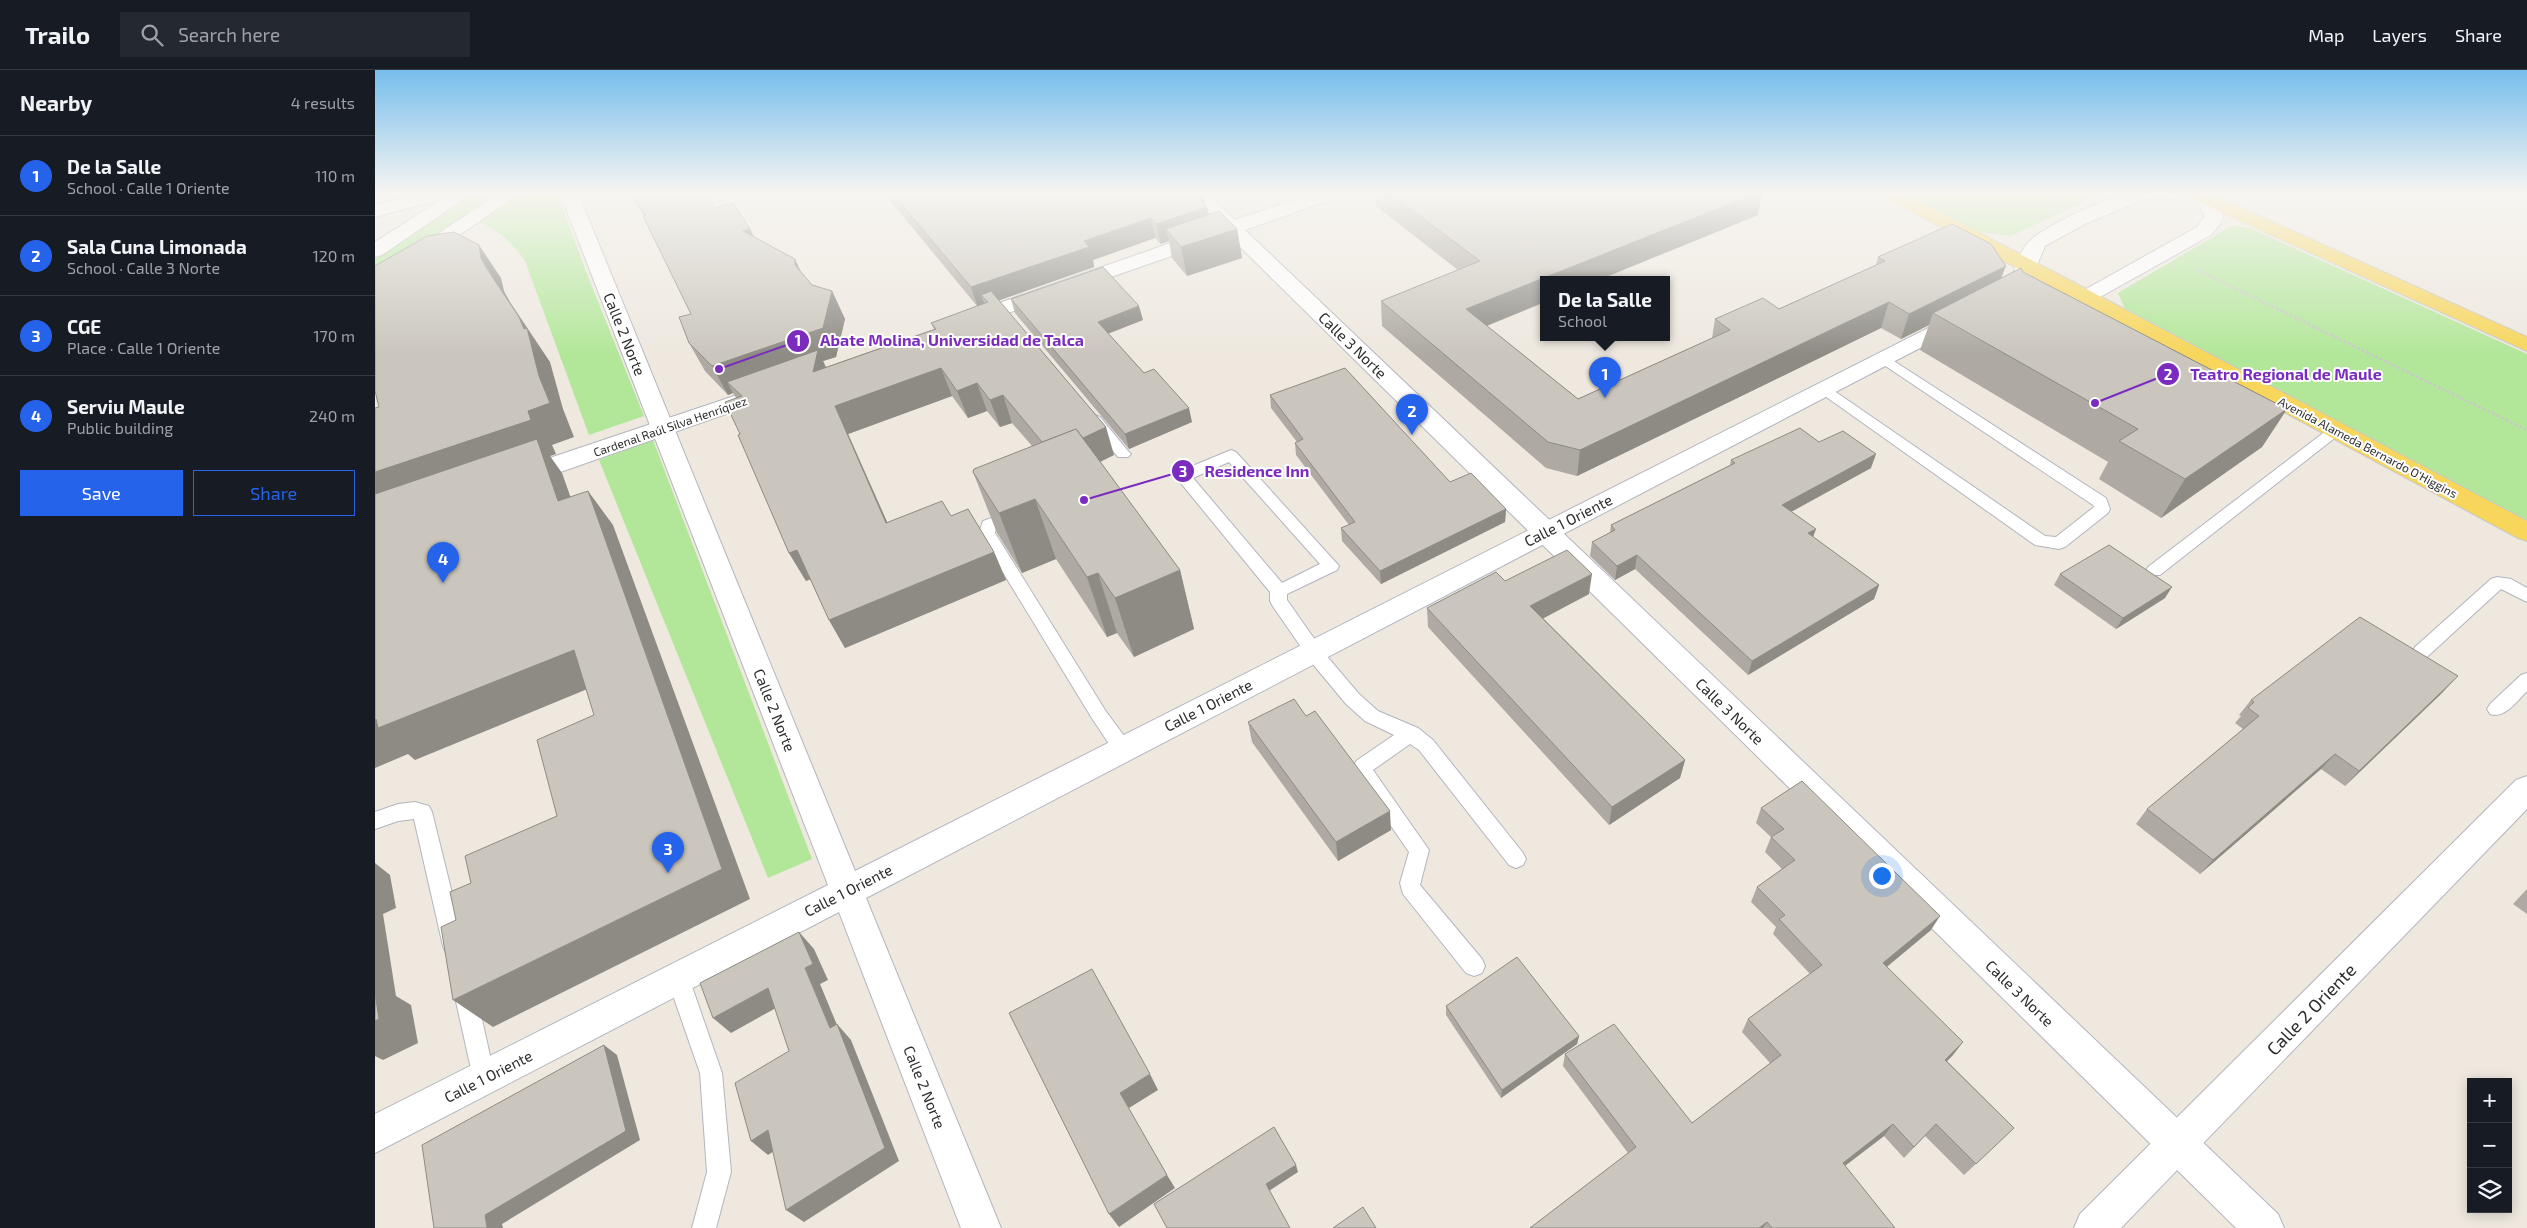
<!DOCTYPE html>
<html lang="en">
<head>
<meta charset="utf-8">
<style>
	body { margin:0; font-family:"Exo 2",sans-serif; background:#242831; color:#f1f3f6 }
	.controls { position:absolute; right:15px; bottom:15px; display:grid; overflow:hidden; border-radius:0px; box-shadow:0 2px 12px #0003 }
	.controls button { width:45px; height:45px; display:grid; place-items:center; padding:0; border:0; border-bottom:1px solid #363941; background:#171b24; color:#f1f3f6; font:25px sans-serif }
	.you { position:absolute; left:1506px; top:805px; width:18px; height:18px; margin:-12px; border:4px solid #fff; border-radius:50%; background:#1a73e8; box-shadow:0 0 0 8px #1a73e833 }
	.badge { display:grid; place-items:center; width:32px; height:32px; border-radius:50%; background:#2563eb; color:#fff; font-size:16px; font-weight:700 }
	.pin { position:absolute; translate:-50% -41px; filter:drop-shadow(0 1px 2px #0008) }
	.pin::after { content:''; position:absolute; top:26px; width:18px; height:15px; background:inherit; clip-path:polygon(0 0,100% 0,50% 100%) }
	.popup { position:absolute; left:1165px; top:206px; width:130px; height:65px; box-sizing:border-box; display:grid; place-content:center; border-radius:0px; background:#171b24; filter:drop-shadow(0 1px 4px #0005); font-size:16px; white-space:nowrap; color:#9ea1a6 }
	.popup b { font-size:19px; color:#f1f3f6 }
	.popup::after { content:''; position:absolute; left:50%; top:100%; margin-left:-10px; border:10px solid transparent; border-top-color:#171b24 }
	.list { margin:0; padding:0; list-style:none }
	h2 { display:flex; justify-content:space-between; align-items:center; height:65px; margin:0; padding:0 20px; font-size:21px }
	h2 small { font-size:16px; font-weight:400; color:#9ea1a6 }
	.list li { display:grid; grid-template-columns:32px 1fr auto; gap:15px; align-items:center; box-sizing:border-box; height:80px; padding:0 20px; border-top:1px solid #363941 }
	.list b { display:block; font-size:19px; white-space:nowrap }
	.list p { margin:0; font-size:16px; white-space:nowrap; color:#9ea1a6 }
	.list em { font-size:16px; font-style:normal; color:#9ea1a6 }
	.actions { display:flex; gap:10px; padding:15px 20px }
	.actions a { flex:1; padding:11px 0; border:1px solid #2563eb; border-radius:0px; text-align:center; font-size:18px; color:#2563eb }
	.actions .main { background:#2563eb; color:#fff }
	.icon { flex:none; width:28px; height:28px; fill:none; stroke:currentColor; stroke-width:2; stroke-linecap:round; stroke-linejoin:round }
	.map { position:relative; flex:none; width:2152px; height:1158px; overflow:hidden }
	header { display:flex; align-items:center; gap:30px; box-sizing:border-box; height:70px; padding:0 25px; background:#171b24; border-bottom:1px solid #363941 }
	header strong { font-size:24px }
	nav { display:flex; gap:28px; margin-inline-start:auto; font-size:18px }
	.search { width:350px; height:45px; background:#242831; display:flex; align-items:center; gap:12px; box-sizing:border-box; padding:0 18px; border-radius:0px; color:#9ea1a6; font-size:19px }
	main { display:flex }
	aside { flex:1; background:#171b24 }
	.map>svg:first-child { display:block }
	.green { fill:#b2e799 }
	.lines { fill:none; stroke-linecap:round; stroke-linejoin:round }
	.service-casing { stroke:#b3b5c0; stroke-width:2 }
	.minor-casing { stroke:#b3b5c0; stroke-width:2 }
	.tertiary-casing { stroke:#b3b5c0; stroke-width:2 }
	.secondary-casing { stroke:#b3b5c0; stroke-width:2 }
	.primary-casing { stroke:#c8c8c8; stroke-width:2 }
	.path { stroke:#c8c8c8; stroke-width:2.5; stroke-dasharray:3 2; stroke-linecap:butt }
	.service { fill:#fff; fill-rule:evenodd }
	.minor { fill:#fff; fill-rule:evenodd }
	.tertiary { fill:#fff; fill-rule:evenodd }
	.secondary { fill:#fff; fill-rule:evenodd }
	.primary { fill:#f7d65b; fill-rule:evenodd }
	.wall { fill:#aeaaa3 }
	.shaded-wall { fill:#8d8b84 }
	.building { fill:#cac6bd; stroke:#8d8b84 }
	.labels { text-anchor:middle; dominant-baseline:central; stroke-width:4; stroke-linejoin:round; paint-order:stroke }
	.far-street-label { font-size:12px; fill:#2d2d2d; stroke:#fff }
	.street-label { font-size:15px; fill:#2d2d2d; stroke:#fff }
	.near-street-label { font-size:18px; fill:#2d2d2d; stroke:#fff }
	.leader { fill:none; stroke:#7b2cbf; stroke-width:2 }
	.callout-dot { fill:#7b2cbf; stroke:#fff; stroke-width:2 }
	.mark-label { font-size:15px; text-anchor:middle; font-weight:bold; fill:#fff }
	.callout-label { font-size:16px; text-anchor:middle; font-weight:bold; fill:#7b2cbf; stroke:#fff; stroke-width:4; stroke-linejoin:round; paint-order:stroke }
</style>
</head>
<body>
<header>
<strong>Trailo</strong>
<div class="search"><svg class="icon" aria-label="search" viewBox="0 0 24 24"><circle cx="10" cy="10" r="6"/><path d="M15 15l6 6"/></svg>Search here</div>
<nav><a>Map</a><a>Layers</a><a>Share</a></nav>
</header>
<main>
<aside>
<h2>Nearby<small>4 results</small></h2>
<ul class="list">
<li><span class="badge">1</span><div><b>De la Salle</b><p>School · Calle 1 Oriente</p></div><em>110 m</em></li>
<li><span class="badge">2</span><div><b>Sala Cuna Limonada</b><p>School · Calle 3 Norte</p></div><em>120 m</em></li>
<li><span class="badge">3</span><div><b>CGE</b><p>Place · Calle 1 Oriente</p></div><em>170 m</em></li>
<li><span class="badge">4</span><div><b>Serviu Maule</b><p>Public building</p></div><em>240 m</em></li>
</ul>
<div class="actions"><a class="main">Save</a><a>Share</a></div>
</aside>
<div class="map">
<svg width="2152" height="1158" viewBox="0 0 2152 1158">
	<rect width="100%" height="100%" fill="#eee8df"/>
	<g class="green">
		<path d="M100,123H125L0,205V189Z"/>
		<path d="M146,123H182L212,204L269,346L214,365L150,191C138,173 125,162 105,152Z"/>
		<path d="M1531,123H1728L1636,166L1605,162Z"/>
		<path d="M1858,155L1875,158L2152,284V451L1750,239L1743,223Z"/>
		<path d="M278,370L437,789L393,808L224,390Z"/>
	</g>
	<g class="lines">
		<defs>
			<g id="service">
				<path d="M1508,284L1731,428L1735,439L1733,443L1690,477L1684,479L1660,475L1440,319L1447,315L1452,316L1670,466L1681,467L1719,437L1718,435L1503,291L1501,288L1503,285Z"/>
				<path d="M720,345L725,347L753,381L756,384L753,387H743L715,353L713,350L715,347Z"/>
				<path d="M1961,355L1966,357L1968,360L1966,363L1785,505H1773L1771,501L1773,497L1956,357Z"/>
				<path d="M856,380L861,382L964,496L962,500L912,524V530L950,584L984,624L1003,641L1043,658L1058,670L1148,783L1151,789L1148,795L1141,798L1134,795L1044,680L1035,674L998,700L1054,780L1045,815L1107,889L1110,896L1107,903L1099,906L1091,903L1028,824L1025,813L1034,782L978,701L981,691L1019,665L990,651L971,634L937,593L897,535L895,531V522L800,406L803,402ZM854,392L945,494L907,513L818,408Z"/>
				<path d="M639,440L645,441L647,445L645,449L621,458L620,463L730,640L755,674L757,679L755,684L748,687L741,684L718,650L604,463L608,451Z"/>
				<path d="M2122,507L2136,509L2152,518V532L2126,519L2052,587L2046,589L2040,587L2037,582L2040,577L2116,509Z"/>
				<path d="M2152,603V621C2142,631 2130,649 2115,644L2112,639L2115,634L2146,605Z"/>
				<path d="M40,732L54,736L57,742L90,876L87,883L79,886L71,883L68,876L39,749L23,751L0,759V742L23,734Z"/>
				<path d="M303,898L311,901L314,908L347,1003L356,1102L341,1158H317L332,1102L325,1003L292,908L295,901Z"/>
				<path d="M89,908L97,911L100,918L120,1008L117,1016L109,1019L101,1016L98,1008L78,918L81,911Z"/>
			</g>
			<g id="minor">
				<path d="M47,123H76L73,127L0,147V135Z"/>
				<path d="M812,123H831L860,150L940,123H966L963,127L870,160L1903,1144L1909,1158H1861L854,166L601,254L594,256L587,254L584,250L587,246L844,156Z"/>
				<path d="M386,317L394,319L397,324L394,329L154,413L145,415L136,413L133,407L136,401Z"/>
			</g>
			<path id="tertiary" d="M2152,706V739L1746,1158H1699L1705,1144L2141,710Z"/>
			<g id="secondary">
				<path d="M77,123H98L7,185L0,187V172Z"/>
				<path d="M124,123H145L7,219L0,221V206Z"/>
				<path d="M185,123H203L480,801L1575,247L1582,245L1589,247L1592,251L1589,255L491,828L626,1158H586L464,842L0,1083V1044L453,815Z"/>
				<path d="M1752,123H1836L1848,146L1846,153L1836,165L1718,231L1711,233L1704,231L1701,227L1704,223L1822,157L1830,146L1822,132L1784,127L1767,130L1710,154L1670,176L1652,219C1646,226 1641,226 1633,224L1630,220C1640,205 1641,189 1651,175C1663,158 1730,129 1752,123Z"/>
			</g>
			<g id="primary">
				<path d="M1507,123H1529L2152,451V471L2143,468L1510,127Z"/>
				<path d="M1810,123H1834L2152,267V281L1813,127Z"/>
			</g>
		</defs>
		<use href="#service" class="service-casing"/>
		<use href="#minor" class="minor-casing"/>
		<use href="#tertiary" class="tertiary-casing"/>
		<use href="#secondary" class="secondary-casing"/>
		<use href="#primary" class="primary-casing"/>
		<g class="path">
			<path d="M1665,123L1680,130"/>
			<path d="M1820,199L2152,360"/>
		</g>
		<use href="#service" class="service"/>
		<use href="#minor" class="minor"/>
		<use href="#tertiary" class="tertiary"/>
		<use href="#secondary" class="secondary"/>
		<use href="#primary" class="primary"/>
	</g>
	<g class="wall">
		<path d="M254,123H328L340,138L375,159L379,167L426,202L437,215L457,221L470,249L461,287L448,291L451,297L559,259L556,253L602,236L513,128L511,123H825L830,134L832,137L834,145L862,159L867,188L812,206L797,188L794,171L786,174L780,168L718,190L719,197L624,230L739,385L725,392L805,500L819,559L759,587L742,563L732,567L681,489L647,503L622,463L598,402L657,376L637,353L625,357L612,341L593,348L577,326L473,364L512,452L576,446L619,482L631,510L470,578L454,550L435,509L431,511L414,483L365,364L361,328L358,323L353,325L330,301L314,273L316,244L269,146Z"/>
		<path d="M1000,123H1387L1383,145L1112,256L1203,329L1337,268L1340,249L1404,239L1501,195L1503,187L1626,208L1648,202L1912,339L1887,377L1786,448L1724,409L1733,392L1545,280L1554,255L1526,269L1506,258L1202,406L1171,398L1007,256L1006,231L1083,200L1001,136Z"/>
		<path d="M636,229L768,250L733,264L769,303L817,352L754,379L640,243Z"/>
		<path d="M895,325L1131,439L1130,452L1006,514L967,471L966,458L974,455L921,385L920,373L922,372L896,338Z"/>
		<path d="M1444,372L1496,398L1416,442L1438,467L1504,515L1499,529L1373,605L1260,499L1240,510L1215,486L1217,472L1235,463L1236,455L1355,395L1356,390Z"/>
		<path d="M1685,504L1790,528L1741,559L1679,515Z"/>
		<path d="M1130,511L1214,524L1168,548L1310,690L1305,708L1234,755L1053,557L1052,538Z"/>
		<path d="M2068,622L1970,716L1946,699L1825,804L1761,754L1772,739L1868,659L1860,653L1866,646L1864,645L1876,630Z"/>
		<path d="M931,646L1016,760L963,791L877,672L873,652Z"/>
		<path d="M1386,738L1556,860L1512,897L1578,985L1572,991L1639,1058L1589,1105L1550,1066L1529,1088L1509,1066L1470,1096L1520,1158H1155L1253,1083L1188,996L1190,984L1317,1053L1395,993L1367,962L1373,949L1435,904L1398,864L1401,857L1376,832L1382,817L1407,799L1390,782L1396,767L1381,753Z"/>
		<path d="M2152,819V844L2138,834Z"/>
		<path d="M1071,936L1204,966L1202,974L1126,1028L1071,945Z"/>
	</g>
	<g class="shaded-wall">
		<path d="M1382,123H1387L1383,145L1225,209H1169V232L1091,264V239Z"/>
		<path d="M828,126L830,138L832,137L836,157L791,159L794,171L786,174L781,154Z"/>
		<path d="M776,148L780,168L718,190L719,197L614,234L613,232L606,225L610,235L603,238L596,217L709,171Z"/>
		<path d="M375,159L389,187L368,161Z"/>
		<path d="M862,159L867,188L812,206L806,177Z"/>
		<path d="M104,175L126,208L129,221L135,232L175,292L188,339L199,367L177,375L181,384L175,386L187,403L209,465L0,447V402L153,341L164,306L149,259L106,188Z"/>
		<path d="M420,189L433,217L420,195Z"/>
		<path d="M1631,196L1621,221L1558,243L1554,255L1526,269L1534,244Z"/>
		<path d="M457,221L470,249L461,287L448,291L456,308L352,312L358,323L353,325L337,296Z"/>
		<path d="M1514,232L1506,258L1202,406L1205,380Z"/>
		<path d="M764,236L768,250L726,266L723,252Z"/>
		<path d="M566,298L577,326L473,364L525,481L511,453L460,336Z"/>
		<path d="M602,313L612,341L593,348L582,321Z"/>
		<path d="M628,325L637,353L625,357L615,330Z"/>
		<path d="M814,338L817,352L754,379L750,364Z"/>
		<path d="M1912,339L1887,377L1786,448L1810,409Z"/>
		<path d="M731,357L739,385L685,411L676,383Z"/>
		<path d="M1501,384L1496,398L1403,449L1407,435Z"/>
		<path d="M213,421L238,455L375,829L118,957L78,930L347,799Z"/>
		<path d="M660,429L681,489L647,503L624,443Z"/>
		<path d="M1131,439L1130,452L1006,514L1005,501Z"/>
		<path d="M1441,459L1436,473L1433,463Z"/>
		<path d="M422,480L438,508L431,511L414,483Z"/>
		<path d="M619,482L631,510L470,578L454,550Z"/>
		<path d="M1262,485L1260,499L1240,510L1242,496Z"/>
		<path d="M805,500L819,559L759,587L740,528Z"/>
		<path d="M723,503L742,563L732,567L712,507Z"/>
		<path d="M1217,504L1214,524L1154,556L1155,536Z"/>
		<path d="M1504,515L1499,529L1373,605L1377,591Z"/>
		<path d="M1797,517L1790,528L1741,559L1748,548Z"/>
		<path d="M199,580L227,613L40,690L33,684L0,698V650Z"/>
		<path d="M2083,606L2068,622L1970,716L1984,701Z"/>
		<path d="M1960,684L1946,699L1825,804L1838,790Z"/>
		<path d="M1310,690L1305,708L1234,755L1237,737Z"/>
		<path d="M1015,741L1016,760L963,791L961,772Z"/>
		<path d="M0,793L15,805L21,838L8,844L21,926L36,935L43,973L8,990L0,986Z"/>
		<path d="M1565,846L1556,860L1499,907L1508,893Z"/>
		<path d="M424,862L439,879L453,910L445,914L462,955V954L476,970L524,1091L429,1152L411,1140L455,958L430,898Z"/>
		<path d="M393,918L408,934L356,963L338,948Z"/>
		<path d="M1204,966L1202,974L1126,1028L1127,1020Z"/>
		<path d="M1588,972L1578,985L1560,1003L1570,990Z"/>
		<path d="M229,975L242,985L265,1070L127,1154L128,1158H112L110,1145Z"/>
		<path d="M775,1004L783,1020L754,1038L745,1023Z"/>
		<path d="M1518,1054L1509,1066L1459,1104L1468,1093Z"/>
		<path d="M393,1060L410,1074L393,1085L376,1071Z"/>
		<path d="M921,1095L923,1102L894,1121L891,1114Z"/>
		<path d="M792,1105L800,1118L744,1157L734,1144Z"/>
		<path d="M1392,1152L1388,1158H1384Z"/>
	</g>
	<g class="building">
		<path d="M256,123H328L340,138L358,133L375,159L368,161L420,189V195L437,215L457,221L448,258L337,296L314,273L304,247L316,244L268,146L271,145Z"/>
		<path d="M517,123H825L828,126L824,129L832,137L781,154L776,148L709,171L714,177L596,217Z"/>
		<path d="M1014,123H1382L1091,239L1203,329L1355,260L1340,249L1388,228L1404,239L1510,191L1503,187L1577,154L1616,174L1631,196L1534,244L1514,232L1205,380L1173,372L1006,231L1105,191Z"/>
		<path d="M844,141L862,159L806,177L791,159Z"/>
		<path d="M79,162L104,175L106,188L112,199L144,247L149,259L152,258L164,306L175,333L153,341L156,350L0,402V338L4,337L0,321V196L52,166Z"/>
		<path d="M728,197L764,236L723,252L769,303L779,299L814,338L750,364L636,229Z"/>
		<path d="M1646,198L1648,202L1912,339L1810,409L1744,371L1763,359L1558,243Z"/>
		<path d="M616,221L731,357L708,368L701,359L667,372L628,325L615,330L602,313L582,321L566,298L460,336L511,453L567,431L576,446L593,439L619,482L454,550L422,480L414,483L363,365L365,364L350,332L367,326L352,312L443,280L438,302L561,259L556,253L613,232L606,225Z"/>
		<path d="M970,298L1075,412L1096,403L1131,439L1005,501L966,458L980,452L920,373L928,369L895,325Z"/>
		<path d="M1425,358L1444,372L1468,361L1501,384L1407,435L1441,459L1433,463L1504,515L1377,591L1262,485L1242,496L1217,472L1240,460L1236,455L1360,393L1356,390Z"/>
		<path d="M701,359L805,500L740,528L723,503L712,507L660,429L624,443L598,402L599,399Z"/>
		<path d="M162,369L183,431L213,421L347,799L78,930L66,857L81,850L75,822L96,813L90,786L182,746L162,670L219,645L199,580L3,658L1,649L0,650V424Z"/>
		<path d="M1734,475L1797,517L1748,548L1685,504Z"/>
		<path d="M1192,480L1217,504L1155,536L1310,690L1237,737L1052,538L1121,502L1130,511Z"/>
		<path d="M1985,547L2083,606L1984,701L1960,684L1838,790L1772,739L1884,646L1873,638L1879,632L1876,630Z"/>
		<path d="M919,629L931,646L940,641L1015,741L961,772L873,652Z"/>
		<path d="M1427,711L1565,846L1508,893L1588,972L1570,990L1639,1058L1601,1094L1561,1054L1539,1077L1518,1054L1468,1093L1520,1158H1397L1392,1152L1384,1158H1155L1261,1077L1190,984L1239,954L1317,1053L1406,985L1373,949L1447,895L1404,849L1410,845L1382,817L1420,790L1396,767L1409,759L1386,738Z"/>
		<path d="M424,862L438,894L430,898L455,958L462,954L510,1078L411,1140L393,1060L376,1071L360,1013L414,981L393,918L338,948L325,913Z"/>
		<path d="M1142,887L1204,966L1127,1020L1071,936Z"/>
		<path d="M717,899L775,1004L745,1023L792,1105L734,1144L634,943Z"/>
		<path d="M0,923L4,949L0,951Z"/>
		<path d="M229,975L251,1061L110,1145L112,1158H59L47,1075Z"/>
		<path d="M899,1057L921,1095L891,1114L915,1158H792L779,1134Z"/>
		<path d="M988,1137L1001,1158H958Z"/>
	</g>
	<linearGradient id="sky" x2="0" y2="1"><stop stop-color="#77beed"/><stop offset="0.43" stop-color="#f7f5f1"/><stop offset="1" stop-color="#f7f5f1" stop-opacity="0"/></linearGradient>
	<rect width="2152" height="285" fill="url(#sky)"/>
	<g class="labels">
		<g class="far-street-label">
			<text transform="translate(295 356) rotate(-19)">Cardenal Raúl Silva Henríquez</text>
			<text transform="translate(1993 377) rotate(28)">Avenida Alameda Bernardo O'Higgins</text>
		</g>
		<g class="street-label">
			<text transform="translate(250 264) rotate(68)">Calle 2 Norte</text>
			<text transform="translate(978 275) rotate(44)">Calle 3 Norte</text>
			<text transform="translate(1193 450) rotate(-27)">Calle 1 Oriente</text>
			<text transform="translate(833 635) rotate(-27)">Calle 1 Oriente</text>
			<text transform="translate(400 640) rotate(68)">Calle 2 Norte</text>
			<text transform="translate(1355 641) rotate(44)">Calle 3 Norte</text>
			<text transform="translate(473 820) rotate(-27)">Calle 1 Oriente</text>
			<text transform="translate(1645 923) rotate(44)">Calle 3 Norte</text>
			<text transform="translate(113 1006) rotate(-27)">Calle 1 Oriente</text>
			<text transform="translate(550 1017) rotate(68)">Calle 2 Norte</text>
		</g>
		<g class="near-street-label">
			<text transform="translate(1936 939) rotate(-46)">Calle 2 Oriente</text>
		</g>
	</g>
	<path class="leader" d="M344 299L423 271M1720 333L1793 304M709 430L808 401"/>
	<g class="callout-dot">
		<circle cx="344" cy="299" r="5"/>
		<circle cx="1720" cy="333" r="5"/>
		<circle cx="709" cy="430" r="5"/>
		<circle cx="423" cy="271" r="12"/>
		<circle cx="1793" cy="304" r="12"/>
		<circle cx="808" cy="401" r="12"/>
	</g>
	<g class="mark-label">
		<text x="423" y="276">1</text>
		<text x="1793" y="310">2</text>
		<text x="808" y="407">3</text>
	</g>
	<g class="callout-label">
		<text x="577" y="276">Abate Molina, Universidad de Talca</text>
		<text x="1911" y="310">Teatro Regional de Maule</text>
		<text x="882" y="407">Residence Inn</text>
	</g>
</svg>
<div class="controls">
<button>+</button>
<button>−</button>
<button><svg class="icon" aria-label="layers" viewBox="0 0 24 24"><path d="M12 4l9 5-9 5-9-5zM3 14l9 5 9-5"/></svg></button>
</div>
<div class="you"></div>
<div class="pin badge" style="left:1230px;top:328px">1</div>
<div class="popup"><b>De la Salle</b>School</div>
<div class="pin badge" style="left:1037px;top:365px">2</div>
<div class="pin badge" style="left:293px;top:803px">3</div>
<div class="pin badge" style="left:68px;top:513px">4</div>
</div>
</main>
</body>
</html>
